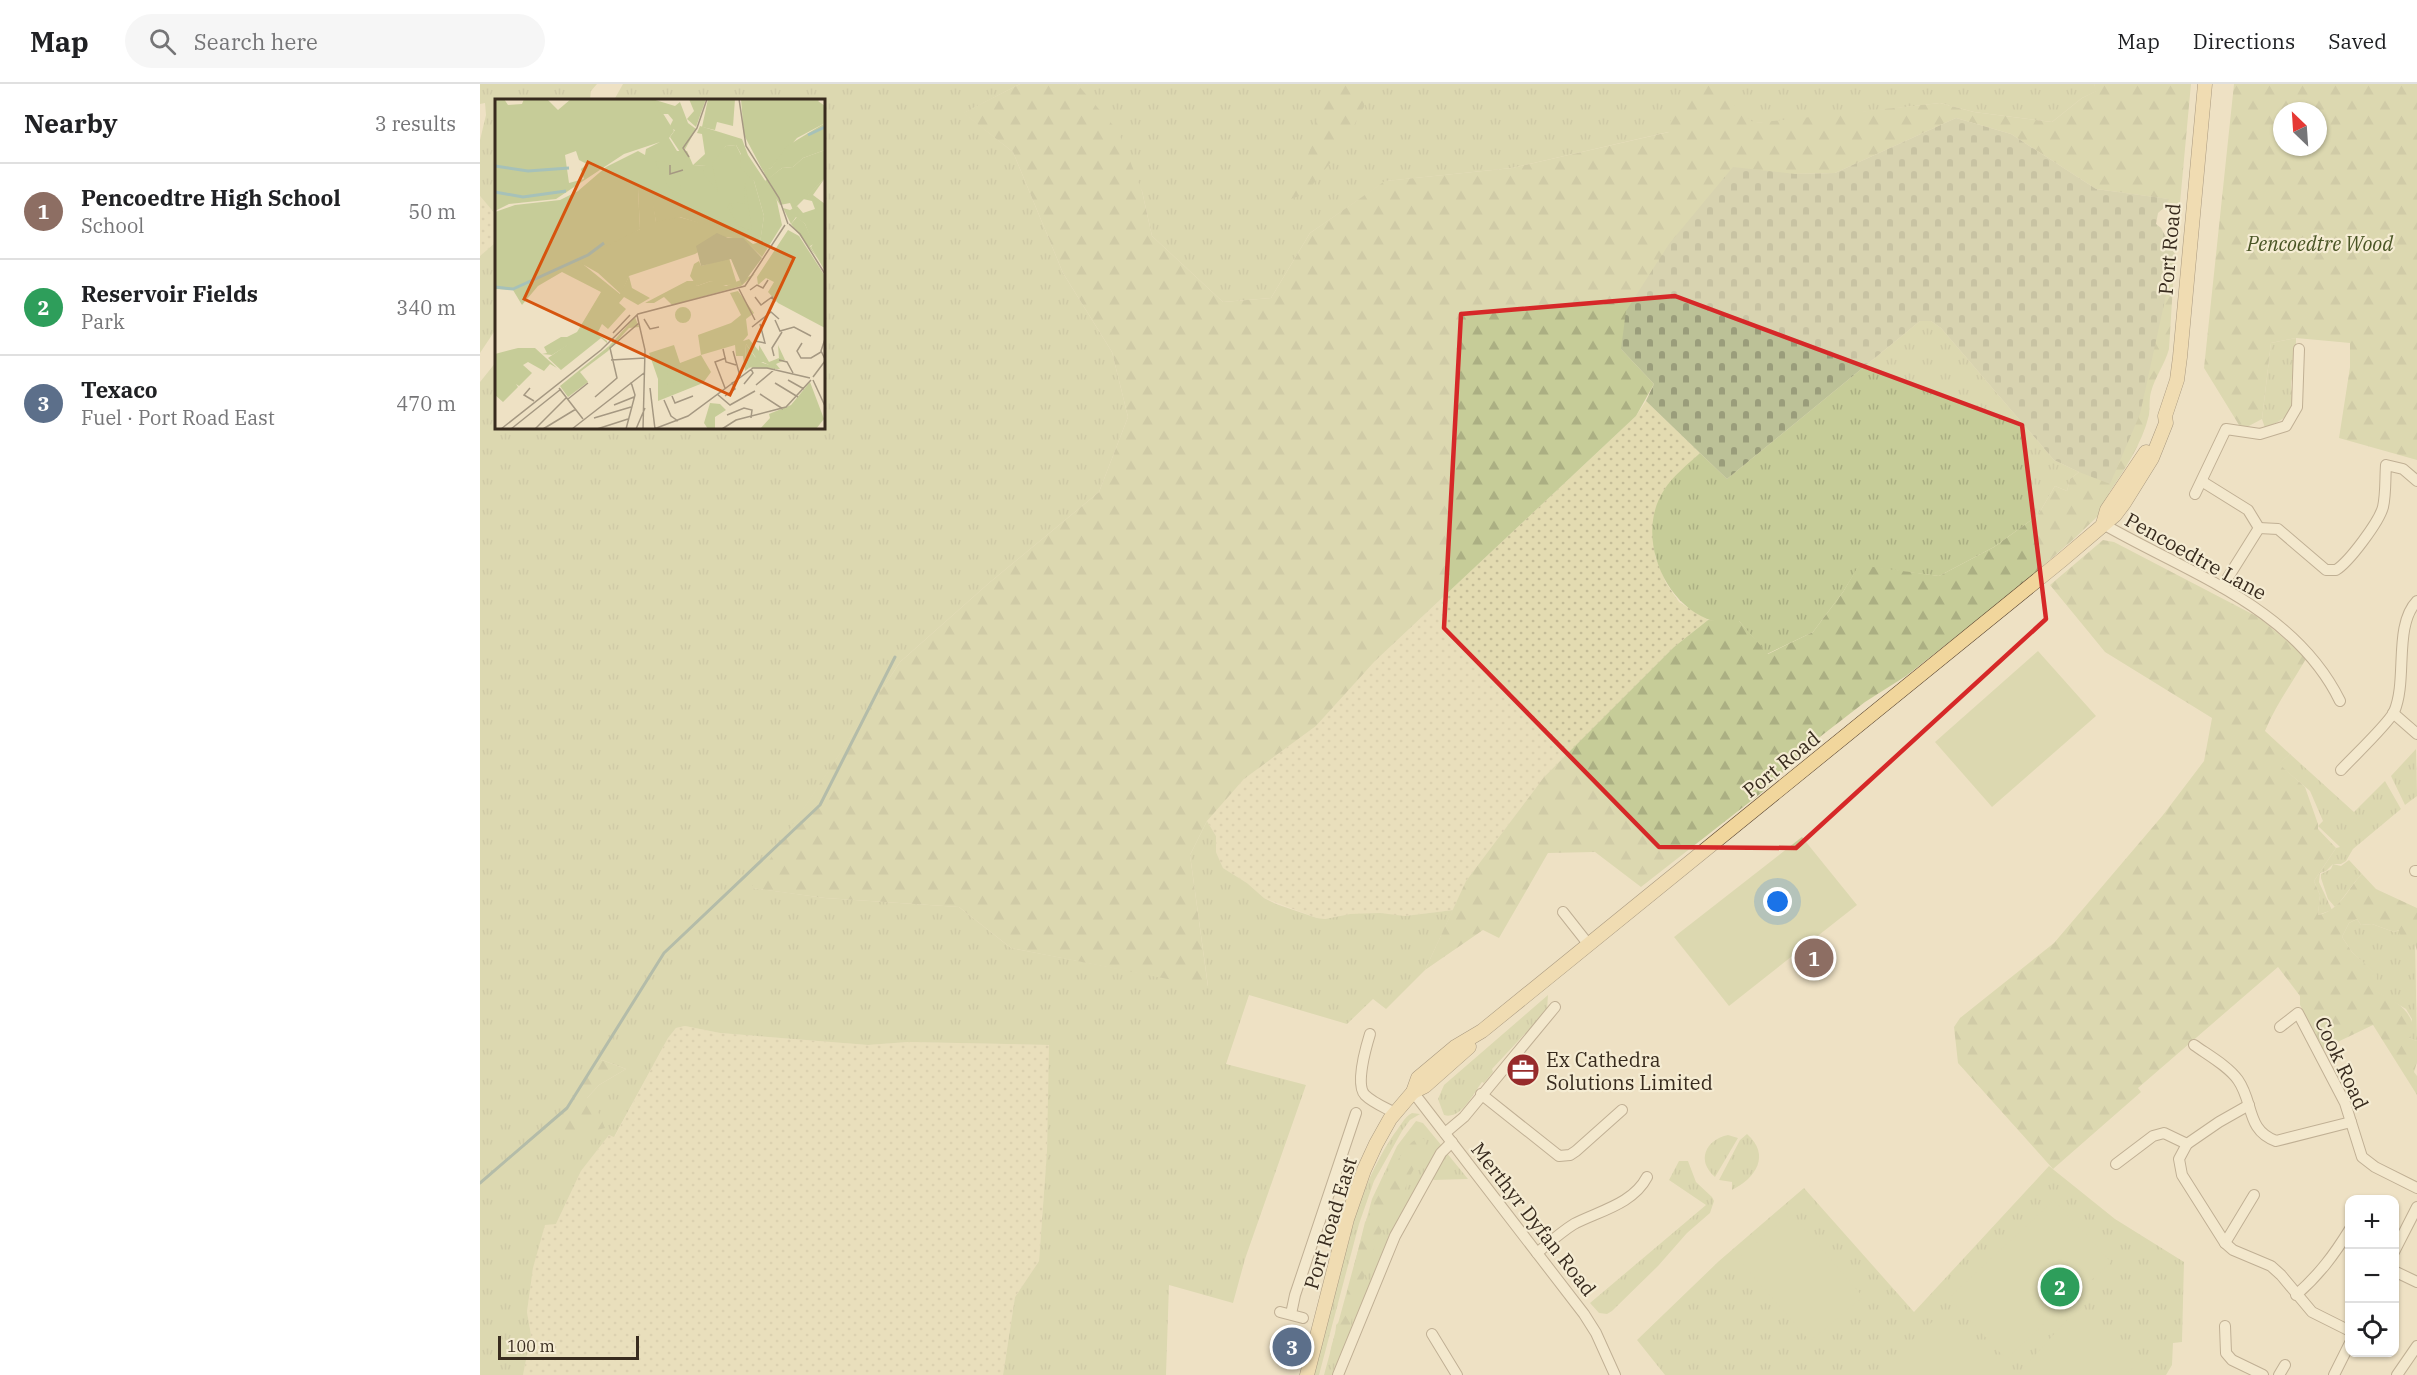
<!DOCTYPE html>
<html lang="en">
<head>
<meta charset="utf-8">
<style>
	body { margin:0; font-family:"IBM Plex Serif",serif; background:#f6f6f6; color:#202124 }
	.controls { position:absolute; right:18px; bottom:18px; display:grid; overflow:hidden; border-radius:12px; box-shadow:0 2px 4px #0004 }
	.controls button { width:54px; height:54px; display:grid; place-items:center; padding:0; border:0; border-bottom:2px solid #e0e0e0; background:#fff; color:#202124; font:30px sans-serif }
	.compass { position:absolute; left:1793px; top:18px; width:54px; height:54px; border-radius:50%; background:#fff; box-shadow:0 2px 4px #0004; rotate:335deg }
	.scale { position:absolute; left:18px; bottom:15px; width:141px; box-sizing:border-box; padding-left:6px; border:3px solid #382b1e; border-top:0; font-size:16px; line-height:21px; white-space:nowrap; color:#382b1e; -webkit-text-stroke:4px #f5ecd3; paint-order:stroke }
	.you { position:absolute; left:1298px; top:818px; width:21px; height:21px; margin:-15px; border:4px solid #fff; border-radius:50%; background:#1a73e8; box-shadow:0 0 0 9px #1a73e833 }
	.badge { display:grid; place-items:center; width:39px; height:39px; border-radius:50%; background:#b45309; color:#fff; font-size:20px; font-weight:700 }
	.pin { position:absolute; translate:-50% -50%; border:3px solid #fff; box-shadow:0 2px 6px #0006 }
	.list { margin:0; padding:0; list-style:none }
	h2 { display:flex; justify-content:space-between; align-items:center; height:78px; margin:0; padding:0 24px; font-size:26px }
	h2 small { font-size:20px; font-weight:400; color:#757577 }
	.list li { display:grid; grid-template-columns:39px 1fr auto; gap:18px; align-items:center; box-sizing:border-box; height:96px; padding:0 24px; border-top:2px solid #e0e0e0 }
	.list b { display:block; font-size:22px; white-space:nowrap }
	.list p { margin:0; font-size:20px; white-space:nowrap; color:#757577 }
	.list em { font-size:20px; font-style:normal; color:#757577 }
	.icon { flex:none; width:33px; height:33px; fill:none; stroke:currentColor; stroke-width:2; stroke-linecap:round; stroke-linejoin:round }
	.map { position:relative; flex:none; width:1937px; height:1291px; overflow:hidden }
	header { display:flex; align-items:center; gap:36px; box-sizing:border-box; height:84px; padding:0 30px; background:#fff; border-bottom:2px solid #e0e0e0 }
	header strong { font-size:28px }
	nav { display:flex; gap:33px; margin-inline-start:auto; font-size:21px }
	.search { width:420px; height:54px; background:#f6f6f6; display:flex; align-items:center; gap:15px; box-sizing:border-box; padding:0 21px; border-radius:33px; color:#757577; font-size:22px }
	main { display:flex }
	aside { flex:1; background:#fff }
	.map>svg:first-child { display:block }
	.farmland { fill:url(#farmland-dots) }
	.grass { fill:url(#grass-tufts); fill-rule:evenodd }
	.forest { fill:url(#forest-firs); fill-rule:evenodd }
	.cemetery { fill:url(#cemetery-stones) }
	.pitch { fill:#c6cc98 }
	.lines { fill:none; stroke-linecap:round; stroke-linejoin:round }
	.stream { stroke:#6d8f87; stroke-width:3 }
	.minor-casing { stroke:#88735a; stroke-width:12 }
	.major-casing { stroke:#56412f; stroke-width:15 }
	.minor { stroke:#f9efd7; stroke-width:10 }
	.major { stroke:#f1d69c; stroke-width:14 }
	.marked { fill:none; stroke:#d62828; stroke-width:4.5; stroke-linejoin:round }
	.labels { text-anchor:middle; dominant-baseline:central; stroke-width:4.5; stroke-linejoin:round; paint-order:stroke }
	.park-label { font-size:20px; font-style:italic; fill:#495525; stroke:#f5ecd3 }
	.street-label { font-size:20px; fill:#382b1e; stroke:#f5ecd3 }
	.poi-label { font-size:20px; fill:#382b1e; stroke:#f5ecd3; text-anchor:start }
	.inset-river { fill:none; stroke:#a6c1b9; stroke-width:3 }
	.inset-road { fill:none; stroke:#a59882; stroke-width:1.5 }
	.view { fill:#d6540e; fill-opacity:0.15; stroke:#d6540e; stroke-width:3 }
	.inset-edge { fill:none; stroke:#382b1e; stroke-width:3 }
</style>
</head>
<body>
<header>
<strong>Map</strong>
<div class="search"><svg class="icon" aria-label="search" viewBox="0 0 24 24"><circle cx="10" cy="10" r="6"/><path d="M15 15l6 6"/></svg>Search here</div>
<nav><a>Map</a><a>Directions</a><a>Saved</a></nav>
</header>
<main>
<aside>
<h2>Nearby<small>3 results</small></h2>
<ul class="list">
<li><span class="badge" style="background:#8d6e63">1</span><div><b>Pencoedtre High School</b><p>School</p></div><em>50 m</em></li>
<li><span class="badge" style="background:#2e9e5b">2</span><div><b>Reservoir Fields</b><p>Park</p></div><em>340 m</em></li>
<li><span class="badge" style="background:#5c6f8a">3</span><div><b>Texaco</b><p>Fuel · Port Road East</p></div><em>470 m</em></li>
</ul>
</aside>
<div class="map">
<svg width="1937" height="1291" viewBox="0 0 1937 1291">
	<defs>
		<pattern id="farmland-dots" width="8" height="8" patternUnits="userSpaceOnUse" patternTransform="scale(1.5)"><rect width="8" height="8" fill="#e3dbb1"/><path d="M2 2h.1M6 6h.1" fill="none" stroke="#c4bc98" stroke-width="1.8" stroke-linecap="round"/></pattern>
		<pattern id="grass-tufts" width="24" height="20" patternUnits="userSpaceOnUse" patternTransform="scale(1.5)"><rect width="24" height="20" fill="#c6cc98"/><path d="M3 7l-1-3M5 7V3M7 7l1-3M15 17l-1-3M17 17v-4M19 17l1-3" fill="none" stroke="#abaf83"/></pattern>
		<pattern id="forest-firs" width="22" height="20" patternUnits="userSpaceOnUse" patternTransform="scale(1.5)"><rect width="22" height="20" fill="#c6cc98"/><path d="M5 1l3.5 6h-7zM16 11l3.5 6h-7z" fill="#abaf83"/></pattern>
		<pattern id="cemetery-stones" width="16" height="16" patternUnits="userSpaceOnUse" patternTransform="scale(1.5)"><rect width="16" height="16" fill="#bcc197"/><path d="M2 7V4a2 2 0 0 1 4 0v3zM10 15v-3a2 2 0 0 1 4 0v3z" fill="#9a9d7b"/></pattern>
	</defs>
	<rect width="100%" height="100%" fill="#eee1c4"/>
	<g class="farmland">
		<path d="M0,112L16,131V158L0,172Z"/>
		<path d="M1166,317L1220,369L1184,406L1175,472L1186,499L1199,518L1228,536L1194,563L1064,693L986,797L973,826L925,832L870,830L845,835L837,834L784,814L767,799L743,784L736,768V752L727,737L764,695L836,642L895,577L1156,332Z"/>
		<path d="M205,942L240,949L388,961L428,958L570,961L567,1067L559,1177L535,1213L523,1291H43L51,1251L47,1228L53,1183L65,1140H76L101,1087L129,1051L135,1052L188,954L196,944Z"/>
	</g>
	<g class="grass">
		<path d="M0,0H117L111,7L110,16H16V131L0,112V56L6,31L5,19L0,20Z"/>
		<path d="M143,0H540L484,29L533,68L583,189L632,268L648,333L619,408L509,499L420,578L272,804L345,814L479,823L531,864L728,902L710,771L727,737L736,752V768L743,784L767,799L784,814L796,820L837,834L845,835L870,830L900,829L925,832L973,826L945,886L906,925L893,915L867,940L769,911L746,980L826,1001L765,1175L753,1219L689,1201L686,1291H523L535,1213L559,1177L567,1067L569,961L428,958L388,961L240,949L205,942L196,944L188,954L134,1053L129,1051L101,1087L76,1140L65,1141L53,1184L47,1228L51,1251L43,1291H0V298L16,278V344H344V16H134ZM122,976L146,985L119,1001L107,1014L80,1056L103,991Z"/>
		<path d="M597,0H1614L1617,7L1602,14L1572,38L1494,28L1460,19L1306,37L1210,43L1032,84L906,97L830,149L791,214L743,218L672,152L662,107Z"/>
		<path d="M16,158V245L0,269V172Z"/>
		<path d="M1440,237H1451L1461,244L1574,376L1599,388L1590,395L1587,407L1575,402L1558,431L1514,463L1459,492L1379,482L1363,508L1333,548L1287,570L1259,537C1250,537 1236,539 1227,535C1181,516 1156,449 1184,406C1193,392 1208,380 1220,369L1247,395Z"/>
		<path d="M1816,254V288C1809,295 1810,307 1815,315C1811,333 1802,336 1785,344L1782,335L1791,259Z"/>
		<path d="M1936,665L1937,712L1925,721L1911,692Z"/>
		<path d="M1810,670L1874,728L1905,697L1921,725L1873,765L1866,777L1861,780H1853L1861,782L1869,776L1882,790C1871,801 1865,813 1855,823L1848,815L1841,794V790L1851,785L1853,780L1846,787L1840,789L1839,798L1852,826L1838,831L1840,811L1834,797L1856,764L1860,763L1838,742L1843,737L1830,707L1798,680Z"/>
		<path d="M1877,835L1881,841L1892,840L1914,848L1920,846L1935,860L1937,957L1929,954L1932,935L1926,925L1895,907L1896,891L1872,868L1862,853L1869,839Z"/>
		<path d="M1068,911L1067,926L1012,985L1013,988L1004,999L1002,998C993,1010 981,1036 964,1031L958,1015L964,1001Z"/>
		<path d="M932,1029L940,1030L930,1036L922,1047L894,1097L879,1140L839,1291H833C858,1211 866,1121 914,1050C920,1043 924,1033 932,1029Z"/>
		<path d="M936,1037L943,1039L962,1062L895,1187L853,1291H844L892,1115L917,1062Z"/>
		<path d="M1267,1050C1291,1071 1276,1094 1252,1106V1098L1239,1096L1260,1056Z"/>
		<path d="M1248,1051L1258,1054L1235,1093C1216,1077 1225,1056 1248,1051Z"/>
		<path d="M966,1068L988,1095L954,1096L951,1094Z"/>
		<path d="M1199,1077H1208L1216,1098L1232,1113L1234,1117L1230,1129L1207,1149L1178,1182L1132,1227L1127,1230L1119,1229L1110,1219L1226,1121L1189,1096Z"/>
		<path d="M1569,1082L1635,1135L1704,1178L1702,1258L1693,1259L1692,1281L1686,1291H1185L1157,1256L1239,1177L1324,1104L1434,1228Z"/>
	</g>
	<g class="forest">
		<path d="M540,0H597L638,47L662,107L672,152L743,218L791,214L830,149L905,97L1032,84L1189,48C1192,18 1200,11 1229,1L1248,13L1261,29L1274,39L1460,19L1494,28L1572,38L1602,14L1616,7L1614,0H1711L1700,119L1692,126L1685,123L1688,115L1616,105L1531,50L1476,34L1355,89L1315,90L1141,265L1174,300L1156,332L895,577L836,642L764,695L727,737L710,771L728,903L531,864L479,823L345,814L271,804L420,578L509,499L619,408L648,333L632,268L583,189L533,68L483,29Z"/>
		<path d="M845,0H884V23L860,67L825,110L811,115L831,63Z"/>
		<path d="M1754,0H1937V376L1859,354L1870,283V259L1816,254L1791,259L1782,335L1767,343L1759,341L1724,284ZM1802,27H1838V63H1802Z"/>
		<path d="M1695,170L1689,265C1685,280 1675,293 1671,308C1669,315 1670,324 1669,331C1662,360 1645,385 1629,409L1633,413L1617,433L1596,453L1533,508L1426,592L1385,618L1332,659L1285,706L1161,803L1115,768L1068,769L1019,854L1003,846L945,886L986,797L1064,693L1194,563L1228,536L1259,537L1288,570L1333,548L1363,508L1379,481L1459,492L1514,463L1558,431L1575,402L1587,407L1590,395L1599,388L1663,177Z"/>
		<path d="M1623,456L1634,458L1778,533L1827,573C1813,598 1796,620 1785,647L1810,670L1799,680L1825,703L1838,740V745L1856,764L1834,797L1840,811L1838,831C1861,826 1867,805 1882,790L1896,805L1937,824V867L1935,860L1930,862L1922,858L1919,846L1914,848L1892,840L1881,841L1877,835L1869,839L1862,853L1872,868L1897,891L1896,907C1914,917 1930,923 1934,946L1929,954L1937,957V978L1934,988L1937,992V1011L1893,941L1843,965L1820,921V912L1798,883L1658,1004L1661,1008L1573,1085L1478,979L1474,943L1480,934L1574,859L1683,731L1724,677L1732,634L1625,568L1570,501Z"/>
		<path d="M122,976L146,985L119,1001L107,1014L114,1018L125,1044L79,1056L102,991Z"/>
		<path d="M936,1055H944L946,1062L928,1096L923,1111L914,1120L891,1171L873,1228L868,1254L858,1271L850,1273C850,1261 856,1252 856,1241L861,1236L885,1138C895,1127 893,1113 901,1101C904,1096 906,1096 907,1088C919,1078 923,1064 936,1055Z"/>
	</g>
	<path class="cemetery" d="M1476,34L1531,50L1616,105L1689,115L1685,123L1678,129L1676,140L1681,144L1695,170L1660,330L1630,400L1599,388L1574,376L1461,244L1451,237H1440L1247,395L1166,317L1174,300L1141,265L1146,227L1189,160L1253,83L1315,90L1355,89Z"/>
	<g class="pitch">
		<path d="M1558,567L1616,632L1512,723L1455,658Z"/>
		<path d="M1322,753L1377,821L1249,922L1194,853Z"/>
		<path d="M1574,1116L1631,1178L1526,1275L1469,1214Z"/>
		<path d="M1311,1129L1383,1213L1330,1257L1258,1175Z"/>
		<path d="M1463,1228L1521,1291H1394Z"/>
		<path d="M1594,1228L1654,1282L1646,1291H1537Z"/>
	</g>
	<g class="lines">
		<path class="stream" d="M0,1099L87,1024L184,869L340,721L415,573"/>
		<defs>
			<g id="minor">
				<path d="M1723,398L1768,426L1779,444L1742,503"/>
				<path d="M1715,410L1746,345L1780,350L1806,342L1817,323L1819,265"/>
				<path d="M1623,440C1708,489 1814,523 1860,617"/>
				<path d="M1779,444L1798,445L1846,486H1856C1869,478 1899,438 1903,423C1906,410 1905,394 1906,381L1923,385L1937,397"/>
				<path d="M1913,629L1937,650"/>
				<path d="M1861,686C1873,673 1907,641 1914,628C1928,596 1913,542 1937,517"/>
				<path d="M1935,787H1937"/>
				<path d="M1083,828L1109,861"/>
				<path d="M1800,943L1818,929L1865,1019L1882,1073L1895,1083L1937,1104"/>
				<path d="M890,950C886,963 875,1001 885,1011C893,1019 906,1024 915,1029"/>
				<path d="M1714,961C1728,971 1748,982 1758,996C1774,1019 1766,1046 1796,1057L1871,1038"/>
				<path d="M933,1008L1104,1230L1116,1249L1135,1291"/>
				<path d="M1001,1010L1079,1072L1090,1071L1096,1067L1142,1026"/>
				<path d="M1769,1021L1739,1038L1707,1060L1699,1075L1702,1091L1745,1159L1753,1166L1791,1182L1801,1191L1832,1228L1870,1247"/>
				<path d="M965,1049L984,1033L1075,923"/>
				<path d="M1636,1080L1673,1052L1684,1049L1707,1060"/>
				<path d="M843,1129L867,1135"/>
				<path d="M1745,1159L1774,1111"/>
				<path d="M1914,1168L1937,1123"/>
				<path d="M1057,1169C1069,1159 1081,1148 1094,1140C1119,1127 1153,1120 1167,1093"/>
				<path d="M1914,1187L1937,1198"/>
				<path d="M1816,1211C1839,1191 1854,1171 1870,1145"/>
				<path d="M800,1228L823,1234"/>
				<path d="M811,1230L815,1211L876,1029"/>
				<path d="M1745,1242L1746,1269L1752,1276L1783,1291"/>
				<path d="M952,1250L977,1291"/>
				<path d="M858,1291L915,1152L961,1069L972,1058"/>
				<path d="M1799,1291L1805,1281"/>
				<path d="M1854,1291L1870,1259"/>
				<path d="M1917,1291L1937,1262"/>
			</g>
			<g id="major">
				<path d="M1623,440L1627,426L1666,368"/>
				<path d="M933,1008L945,1002L989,963"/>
				<path d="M827,1291L867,1135L884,1086L896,1060L910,1035L933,1008L938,994L975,963L1002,947L1582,476L1635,431L1644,419L1672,374L1686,339L1685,332L1697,296L1700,273L1725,0"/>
			</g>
		</defs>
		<use href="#minor" class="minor-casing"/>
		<use href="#major" class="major-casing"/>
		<use href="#minor" class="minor"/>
		<use href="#major" class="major"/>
	</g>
	<path d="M0 0H1937V1291H0ZM1195,212L1542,341L1566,535L1316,764L1179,763L964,544L981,230Z" fill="#eee1c4" fill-opacity=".55" fill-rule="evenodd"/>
	<path class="marked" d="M1195,212L1542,341L1566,535L1316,764L1179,763L964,544L981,230Z"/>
	<defs>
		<symbol id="office-disc" viewBox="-11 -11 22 22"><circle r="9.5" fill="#972b2b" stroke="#f5ecd3"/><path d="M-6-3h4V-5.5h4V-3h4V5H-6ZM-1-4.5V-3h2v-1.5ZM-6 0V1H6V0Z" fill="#fff"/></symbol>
	</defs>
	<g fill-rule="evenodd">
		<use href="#office-disc" x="1024" y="967" width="38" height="38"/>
	</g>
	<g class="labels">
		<g class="park-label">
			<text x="1840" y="159">Pencoedtre Wood</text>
		</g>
		<g class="street-label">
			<text transform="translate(1689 165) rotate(-85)">Port Road</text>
			<text transform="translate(1716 472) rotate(29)">Pencoedtre Lane</text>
			<text transform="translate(1301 680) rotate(-39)">Port Road</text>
			<text transform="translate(1862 979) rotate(65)">Cook Road</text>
			<text transform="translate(1054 1135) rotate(52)">Merthyr Dyfan Road</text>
			<text transform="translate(850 1139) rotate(-73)">Port Road East</text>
		</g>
		<g class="poi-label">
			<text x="1066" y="975">Ex Cathedra<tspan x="1066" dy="23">Solutions Limited</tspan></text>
		</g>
	</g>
	<g transform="translate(15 15)">
		<rect width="330" height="330" fill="#eee1c4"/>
		<path d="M0,0H9L13,6L27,5L29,0H52L63,11L76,0H159L179,32L174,39L182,52H192L198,66L211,67L231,47L241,46L259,82L269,117L265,144L185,118L167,125L161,123L158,107L143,90L145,130L89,166L125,195L134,177L137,189L155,199L143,206L129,198L124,204L131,210L113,230L107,225L102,235L112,242V244L106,239L66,271L53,259L72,246V238L82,233L106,193L67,173L43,187L27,206L18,191L0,190V113L20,106L65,101L83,92L111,68L143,52L150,56L151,50L165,43L129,55L61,100L14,105L0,112ZM81,52L84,61L92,65L86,70L89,80L74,84L70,56ZM194,0H211L201,28L192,20L199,12ZM213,0H240L238,27L222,23L220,31L207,28ZM246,0H326L323,2L330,7V24L302,39L276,69L268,72L249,36ZM330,51V79L298,111L295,104L285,106L270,82L287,69L298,68L308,59ZM302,118L310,125L319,145L315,147L324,161L296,125ZM234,159L242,185L224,187L216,182L202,187L195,177L199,165L204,162L206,167ZM140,218L144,228L134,229L113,252L85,273L93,283L73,298L65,287L114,247ZM251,245L260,258L278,265L279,268L268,263L254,269L250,264ZM179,246L185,264L206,256L216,273L208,284L163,302V280L154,254ZM23,249H40L62,269L55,265L49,272L33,263L28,266L37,274L24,287L21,285L23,288L8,303L0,296V255ZM315,283L329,320L321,330H265L275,319L274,315L296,306Z" fill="#c6cc98" fill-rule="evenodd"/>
		<path d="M157,0L180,7L185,3L193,24L201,30L187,56L175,38L180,31L174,29L178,21L173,15H166ZM330,24V51L308,59L298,68L287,69L272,81L268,71L276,69L292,47ZM205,27L247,40L253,56L281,98L287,126L267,158L248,140L228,138L200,155L134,177L126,195L103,174L82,162L145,130L143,90L156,89L161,123L184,118L217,127L224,124L227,130L247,137L258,145L265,143L269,117L259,82L245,69L246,55L241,46L231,47L217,65L223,93L208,74L211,67L198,66L210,55L207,35L202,34ZM187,60L190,64L184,81L186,91L179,97L160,63L171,62L177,69ZM330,79L318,96L330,105V172L316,148L318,145L310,125L301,118L296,125L288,109L295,111L302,107L308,114L320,110L317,102L308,100ZM249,82L250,83L257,132L244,127L232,107L236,104L238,111L239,103L250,105ZM293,131L304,137L330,177V229L283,204L273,193L279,183L271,179L263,186L262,178ZM260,175L246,187L177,206L169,198L159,204H150L192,182H200L202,187L216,182L231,187ZM243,192L259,214L251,220L253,236L248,242L254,240L264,252V246L274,263L284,259L283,246L290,261L281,265L285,270L256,269L261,262L275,266L262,260L251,245L250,264L254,269L250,272L248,257H241L240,246L206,256L203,236L236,224L246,216L235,194ZM66,238H72L73,246L57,256L47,255L52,254L49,248ZM215,304L225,305L231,311L220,318V330H213L209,324Z" fill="#c6cc98"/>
		<path d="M222,134L233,139H248L267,159L247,186L236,160L206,167L201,147Z" fill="#bcc197"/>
		<path d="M180 216a8 8 0 1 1 16 0a8 8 0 1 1-16 0ZM172 274a8 8 0 1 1 16 0a8 8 0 1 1-16 0ZM185,281L189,291L170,297L166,287Z" fill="#c6cc98"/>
		<path class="inset-river" d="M313,36L330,28M0,67L33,72L74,69M0,93L28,98L71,92M0,188L18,190L93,156L109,144"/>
		<path class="inset-road" d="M244,0L251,47L284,99L293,125M194,58L188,49L202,29L212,0M175,66V75L188,71M294,125L305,135L330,175M244,190L260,221M255,191L262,186L268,189L273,181M260,198L266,206L277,198L280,203M142,216L150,251L148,330M149,220L155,230L164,228M280,221L285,232L299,228L316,237M257,228L276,213L284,220M118,234L135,216M330,240L326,252L330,260M260,242L270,244L265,225M307,244L302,252L306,259H316L326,253M228,250L231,263L241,266M238,252L245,277M279,257L277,249L287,233M116,261L150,259M284,261L292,263L298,274M318,278L330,262M293,281L309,290M318,281L330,307M280,284L303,298M249,285L258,274L256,270M261,286L280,270M35,289L29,296L39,302M64,289L88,320M155,289L160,330M230,289L220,263L231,259M222,295L235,306L260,292M265,295L288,310M177,297L180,304L198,297M230,297L240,290L237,283M100,298L122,279L115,249L144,224M73,300L93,284M169,301L176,317L183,322M119,306L139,298M232,316L249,309L257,311L256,319M99,319L136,308M6,330L106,251L143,215L250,187L290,126M16,330L66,290M40,330L72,298M48,330L81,310M77,330L149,274M102,330L133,320M131,330L140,296L136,283M141,330L150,309M159,330L193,317L258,269H272L315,279M227,330L241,321L291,308L316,281"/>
		<path class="view" d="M93,63L299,159L235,296L29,200Z"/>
		<rect width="330" height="330" class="inset-edge"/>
	</g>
</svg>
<div class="controls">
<button>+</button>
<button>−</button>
<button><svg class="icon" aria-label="locate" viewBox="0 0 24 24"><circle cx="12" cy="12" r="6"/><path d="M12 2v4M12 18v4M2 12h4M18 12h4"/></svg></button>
</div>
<svg class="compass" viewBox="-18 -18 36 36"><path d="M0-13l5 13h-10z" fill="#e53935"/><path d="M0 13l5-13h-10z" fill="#757577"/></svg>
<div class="scale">100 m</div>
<div class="you"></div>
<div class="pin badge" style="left:1334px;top:874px;background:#8d6e63">1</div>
<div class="pin badge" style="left:1580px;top:1203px;background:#2e9e5b">2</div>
<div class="pin badge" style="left:812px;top:1263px;background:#5c6f8a">3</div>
</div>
</main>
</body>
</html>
